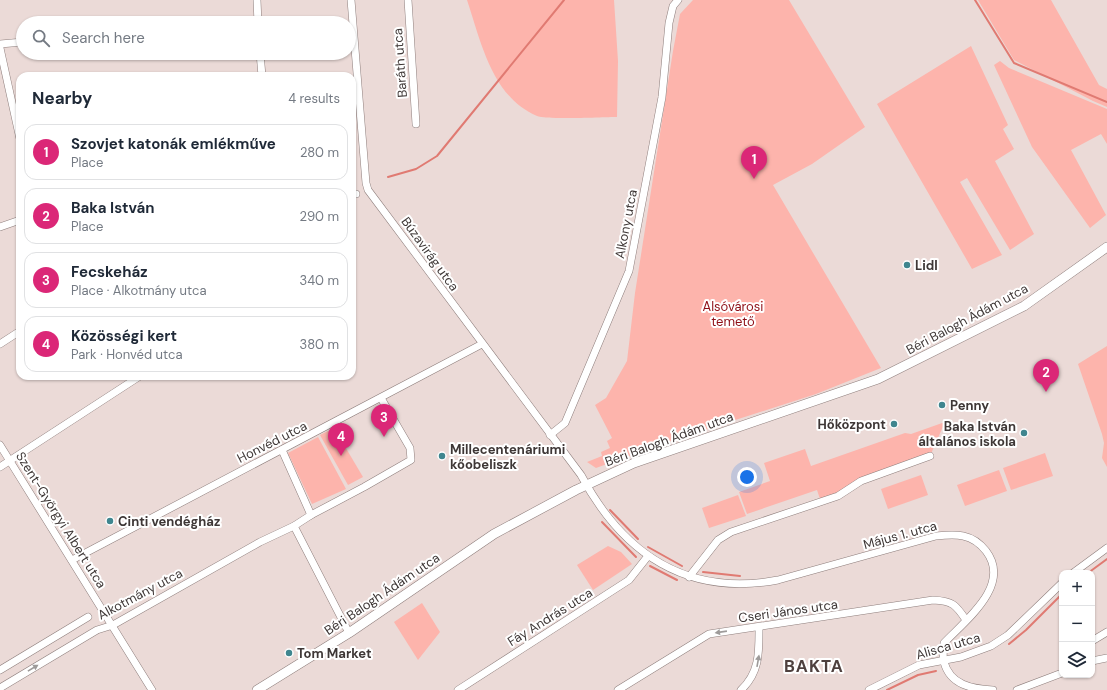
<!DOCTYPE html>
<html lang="en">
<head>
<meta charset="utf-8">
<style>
	body { margin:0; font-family:"DM Sans",sans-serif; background:#f6f6f7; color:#1f2937 }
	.controls { position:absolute; right:12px; bottom:12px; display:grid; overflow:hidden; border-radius:8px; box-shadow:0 1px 3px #0004 }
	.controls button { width:36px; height:36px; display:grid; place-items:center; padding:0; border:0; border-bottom:1px solid #e0e1e3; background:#fff; color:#1f2937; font:20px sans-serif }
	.you { position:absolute; left:747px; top:477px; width:14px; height:14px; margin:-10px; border:3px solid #fff; border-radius:50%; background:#1a73e8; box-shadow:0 0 0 6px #1a73e833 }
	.badge { display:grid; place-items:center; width:26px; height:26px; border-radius:50%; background:#db2777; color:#fff; font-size:13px; font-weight:700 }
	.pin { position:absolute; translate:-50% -33px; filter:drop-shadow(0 1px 2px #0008) }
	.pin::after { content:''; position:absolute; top:21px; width:14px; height:12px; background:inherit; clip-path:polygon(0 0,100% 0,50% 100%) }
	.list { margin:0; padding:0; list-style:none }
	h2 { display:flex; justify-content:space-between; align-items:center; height:52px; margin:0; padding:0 16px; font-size:17px }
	h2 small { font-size:13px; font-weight:400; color:#747a83 }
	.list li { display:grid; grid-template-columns:26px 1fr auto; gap:12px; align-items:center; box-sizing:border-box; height:56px; margin:0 8px 8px; padding:0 8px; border:1px solid #e0e1e3; border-radius:12px }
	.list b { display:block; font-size:15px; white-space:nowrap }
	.list p { margin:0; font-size:13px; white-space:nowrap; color:#747a83 }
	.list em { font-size:13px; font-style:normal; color:#747a83 }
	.icon { flex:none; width:22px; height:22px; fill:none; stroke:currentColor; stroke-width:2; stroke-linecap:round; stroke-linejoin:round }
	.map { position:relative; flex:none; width:1107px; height:690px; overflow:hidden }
	.search { position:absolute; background:#fff; box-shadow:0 1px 3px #0004; left:16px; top:16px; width:340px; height:44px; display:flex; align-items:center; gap:10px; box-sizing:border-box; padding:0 14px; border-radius:22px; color:#747a83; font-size:15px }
	.panel { position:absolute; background:#fff; box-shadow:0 1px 3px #0004; left:16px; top:72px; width:340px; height:308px; border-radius:12px }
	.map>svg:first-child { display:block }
	.green { fill:#fdb4ac }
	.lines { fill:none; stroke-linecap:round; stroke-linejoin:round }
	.stream { stroke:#e07a72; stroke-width:2 }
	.minor-casing { stroke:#8e7e7c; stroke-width:8 }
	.tertiary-casing { stroke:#8e7e7c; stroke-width:10 }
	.minor { stroke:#fff; stroke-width:7 }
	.tertiary { stroke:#fff; stroke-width:9 }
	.oneway { fill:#9e9b9a }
	.poi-dot { fill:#3f868f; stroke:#fff; stroke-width:1.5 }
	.labels { text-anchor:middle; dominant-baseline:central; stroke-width:4; stroke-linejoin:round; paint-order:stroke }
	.street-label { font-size:13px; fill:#3e3736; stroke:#fff }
	.poi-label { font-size:13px; font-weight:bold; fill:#3e3736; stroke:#fff; text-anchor:start }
	.park-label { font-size:13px; fill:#8e0e16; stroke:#fff }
	.district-label { font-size:17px; font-weight:bold; letter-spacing:1px; fill:#4e403e; stroke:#fff }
</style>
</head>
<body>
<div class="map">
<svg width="1107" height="690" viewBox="0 0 1107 690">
	<rect width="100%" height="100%" fill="#ebdad7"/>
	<g class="green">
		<path d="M467,0H614L618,61L617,117C604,117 546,120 537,116C492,97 481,42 467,0Z"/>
		<path d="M693,0H789L865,127L812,164L773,185L881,368L816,394L670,441L596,468L587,462L602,456L601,452L610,448L607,441L612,438L595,405L606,398L627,361L635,293L673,51L680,14Z"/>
		<path d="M978,0H1051L1099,85L1107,89V107L1093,101L1014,60Z"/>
		<path d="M971,46L1008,125L1003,129L1014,149L995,161L1034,234L1010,250L967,178L960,182L1002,255L972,269L877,104Z"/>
		<path d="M1000,61L1009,68L1107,109V144L1101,134L1071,150L1106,215L1090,228L1032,147L994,65Z"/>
		<path d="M1107,346V467L1102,458L1104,443L1102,434L1078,364Z"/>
		<path d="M945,422L930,456L861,481L821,502L817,490L747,514L739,492L770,481L764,463L805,449L811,466L905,433L911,434Z"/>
		<path d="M334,428L363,477L348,485L320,435Z"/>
		<path d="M318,437L346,489L312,504L288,453Z"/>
		<path d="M1045,453L1053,476L1011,490L1003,468Z"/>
		<path d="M999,470L1007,491L965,506L957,485Z"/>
		<path d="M921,475L928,495L888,509L881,489Z"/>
		<path d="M738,495L746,516L709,528L702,508Z"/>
		<path d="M608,546L621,552L632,564L593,590L577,565Z"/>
		<path d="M422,603L440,632L418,660L394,622Z"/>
	</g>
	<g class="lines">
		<g class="stream">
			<path d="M975,0L1014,63L1107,102"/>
			<path d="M388,177L416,169L437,156L564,0"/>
			<path d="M610,510L638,539"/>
			<path d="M602,522L636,557"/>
			<path d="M648,547L682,566"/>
			<path d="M650,566L677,580"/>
			<path d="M703,572L740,576"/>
			<path d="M1088,573L1107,559"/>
			<path d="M1009,644L1026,630L1062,594"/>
			<path d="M887,690L918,675L936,671"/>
		</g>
		<defs>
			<g id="minor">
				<path d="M257,0L258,23"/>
				<path d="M351,0L366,183L368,190L581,475C623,554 687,597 778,580L936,536C956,534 972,533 986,551C1012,585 966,620 944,643C944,649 942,657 944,662C950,685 972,689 993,690"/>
				<path d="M408,0L416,124"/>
				<path d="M0,44L23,42"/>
				<path d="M0,48L20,139"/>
				<path d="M260,53L262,76"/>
				<path d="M352,194H356"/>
				<path d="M0,227L20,220"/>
				<path d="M0,344L20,331"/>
				<path d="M550,435L565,423L629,271L662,97L669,23L673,6L678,0"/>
				<path d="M0,445L152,690"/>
				<path d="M282,450L311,515"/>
				<path d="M0,467L140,376"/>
				<path d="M72,560L482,344"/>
				<path d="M1073,573L1107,548"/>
				<path d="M689,577L718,540L731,532L838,496L861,481L930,456"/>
				<path d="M349,633L294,526L311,515L364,487L411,460L410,448L381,398"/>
				<path d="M1092,641L1107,632"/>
				<path d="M1092,661L1107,658"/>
				<path d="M0,670L88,617"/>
				<path d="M0,688L97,630L113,625L260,542L294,526"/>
				<path d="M458,690L629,580L648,556"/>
				<path d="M618,690L709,634L933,600C953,601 956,605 966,620"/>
				<path d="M741,690C760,672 759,652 759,627"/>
				<path d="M869,690L919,665L961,657L991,646L1008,635L1062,583"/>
				<path d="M1017,690L1062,673"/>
			</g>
			<path id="tertiary" d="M257,690L349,633L494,534L576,490L634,463L878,379L1024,306L1107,247"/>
		</defs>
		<use href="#minor" class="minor-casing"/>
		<use href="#tertiary" class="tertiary-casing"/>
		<use href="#minor" class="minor"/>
		<use href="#tertiary" class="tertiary"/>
	</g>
	<defs><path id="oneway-solid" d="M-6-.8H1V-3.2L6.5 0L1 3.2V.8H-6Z"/></defs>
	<g class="oneway">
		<use href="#oneway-solid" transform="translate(721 632) rotate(172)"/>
		<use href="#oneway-solid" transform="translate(758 661) rotate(-80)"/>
		<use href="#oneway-solid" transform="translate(33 668) rotate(-31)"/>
	</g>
	<g class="poi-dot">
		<circle cx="907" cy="265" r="4"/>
		<circle cx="942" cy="405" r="4"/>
		<circle cx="894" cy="424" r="4"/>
		<circle cx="1024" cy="433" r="4"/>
		<circle cx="442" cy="456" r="4"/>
		<circle cx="110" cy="521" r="4"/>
		<circle cx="289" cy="653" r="4"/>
	</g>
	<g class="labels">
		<g class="street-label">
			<text transform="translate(400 63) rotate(-94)">Baráth utca</text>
			<text transform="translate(626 224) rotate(-79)">Alkony utca</text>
			<text transform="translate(430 254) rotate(54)">Búzavirág utca</text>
			<text transform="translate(967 319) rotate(-28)">Béri Balogh Ádám utca</text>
			<text transform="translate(669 439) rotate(-20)">Béri Balogh Ádám utca</text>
			<text transform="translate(272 442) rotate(-27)">Honvéd utca</text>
			<text transform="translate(61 520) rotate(58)">Szent-Györgyi Albert utca</text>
			<text transform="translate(900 535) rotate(-15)">Május 1. utca</text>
			<text transform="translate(140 594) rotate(-28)">Alkotmány utca</text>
			<text transform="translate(382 594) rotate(-34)">Béri Balogh Ádám utca</text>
			<text transform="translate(788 611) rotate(-8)">Cseri János utca</text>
			<text transform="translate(550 617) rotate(-32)">Fáy András utca</text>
			<text transform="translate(948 646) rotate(-16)">Alisca utca</text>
		</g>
		<g class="poi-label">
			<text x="915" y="265">Lidl</text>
			<text x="950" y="405">Penny</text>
			<text x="886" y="424" text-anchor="end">Hőközpont</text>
			<text x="1016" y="426" text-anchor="end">Baka István<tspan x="1016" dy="15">általános iskola</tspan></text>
			<text x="450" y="449">Millecentenáriumi<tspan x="450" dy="15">kőobeliszk</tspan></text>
			<text x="118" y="521">Cinti vendégház</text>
			<text x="297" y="653">Tom Market</text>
		</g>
		<g class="park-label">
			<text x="733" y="306">Alsóvárosi<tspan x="733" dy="15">temető</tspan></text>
		</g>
		<g class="district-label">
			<text x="814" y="666">BAKTA</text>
		</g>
	</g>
</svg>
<div class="controls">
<button>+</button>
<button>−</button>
<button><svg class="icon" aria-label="layers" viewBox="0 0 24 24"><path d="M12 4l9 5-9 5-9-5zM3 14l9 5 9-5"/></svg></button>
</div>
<div class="you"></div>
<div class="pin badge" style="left:754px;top:179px">1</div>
<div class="pin badge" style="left:1046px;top:392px">2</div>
<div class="pin badge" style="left:384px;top:437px">3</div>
<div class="pin badge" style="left:341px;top:456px">4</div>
<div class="search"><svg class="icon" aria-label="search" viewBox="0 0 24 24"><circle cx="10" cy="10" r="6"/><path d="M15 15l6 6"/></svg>Search here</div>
<section class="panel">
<h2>Nearby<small>4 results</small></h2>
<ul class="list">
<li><span class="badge">1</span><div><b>Szovjet katonák emlékműve</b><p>Place</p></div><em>280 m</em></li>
<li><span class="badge">2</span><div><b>Baka István</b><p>Place</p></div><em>290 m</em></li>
<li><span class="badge">3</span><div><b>Fecskeház</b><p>Place · Alkotmány utca</p></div><em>340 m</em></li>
<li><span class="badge">4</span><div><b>Közösségi kert</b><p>Park · Honvéd utca</p></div><em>380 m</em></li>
</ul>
</section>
</div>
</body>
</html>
